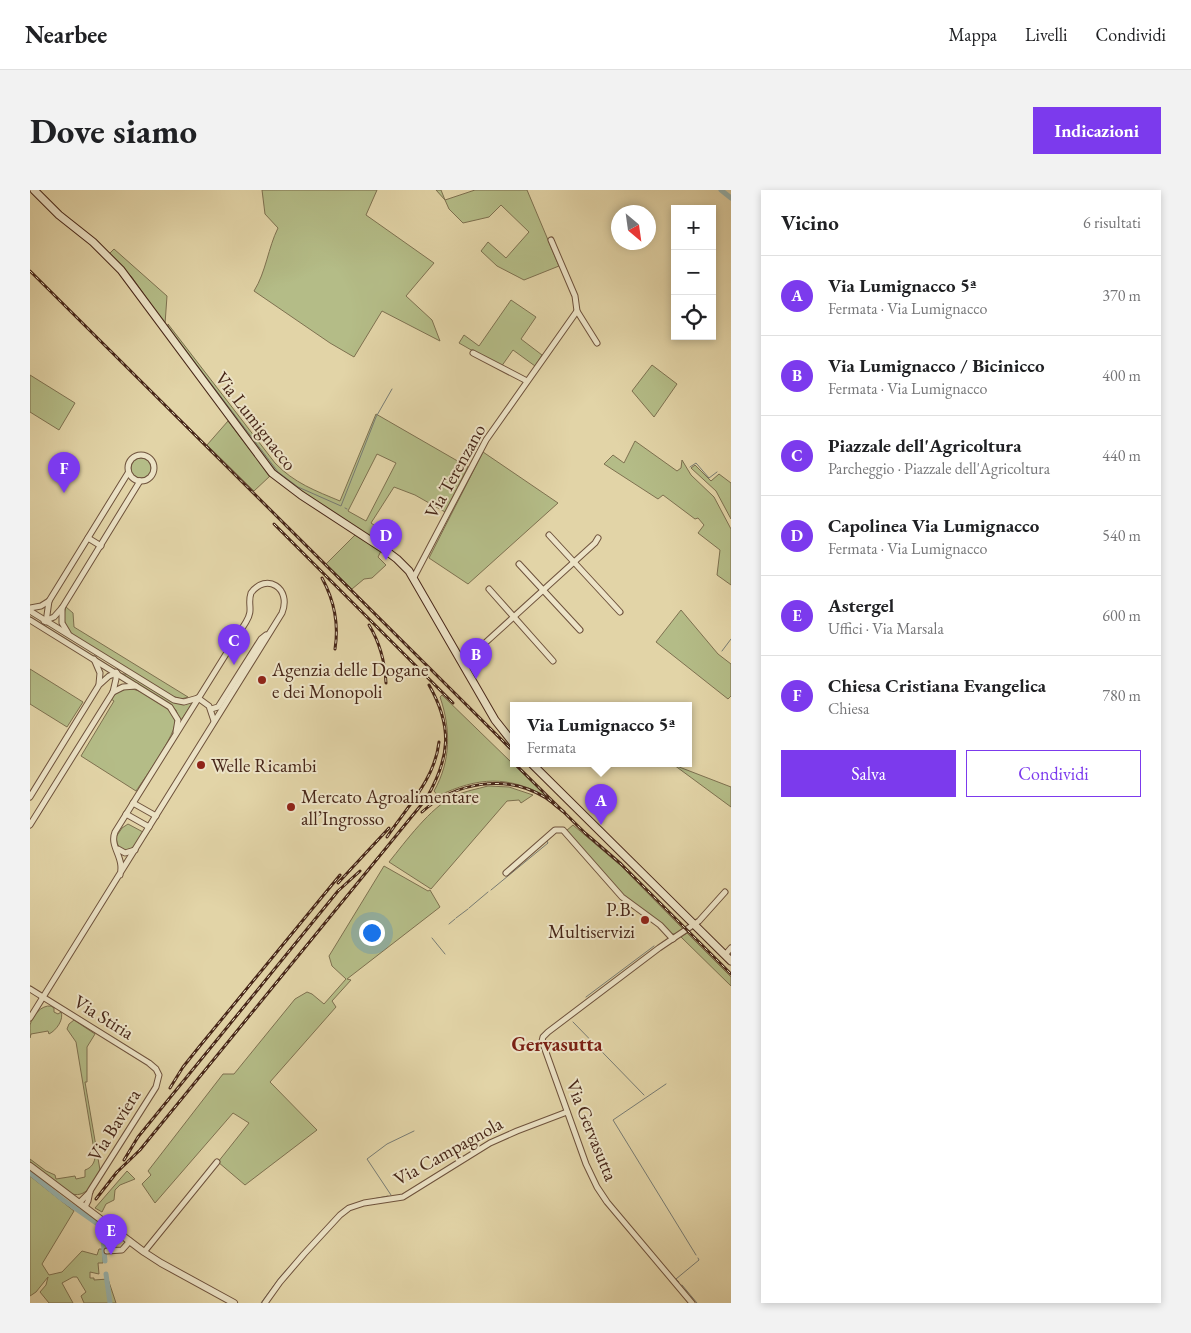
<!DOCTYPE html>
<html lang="it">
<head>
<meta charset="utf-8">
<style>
	body { margin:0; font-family:"EB Garamond",serif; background:#f2f2f2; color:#202124 }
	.controls { position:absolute; right:15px; top:15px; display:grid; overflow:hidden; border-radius:0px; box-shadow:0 2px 8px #0003 }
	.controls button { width:45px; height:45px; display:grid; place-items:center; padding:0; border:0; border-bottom:1px solid #e0e0e0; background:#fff; color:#202124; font:25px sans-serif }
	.compass { position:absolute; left:581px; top:15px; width:45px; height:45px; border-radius:50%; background:#fff; box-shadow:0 2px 8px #0003; rotate:151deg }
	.you { position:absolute; left:341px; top:742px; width:18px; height:18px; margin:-12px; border:4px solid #fff; border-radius:50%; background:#1a73e8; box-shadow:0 0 0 8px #1a73e833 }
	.badge { display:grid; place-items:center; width:32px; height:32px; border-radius:50%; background:#7c3aed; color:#fff; font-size:16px; font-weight:700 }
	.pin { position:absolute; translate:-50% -41px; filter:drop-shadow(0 1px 2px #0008) }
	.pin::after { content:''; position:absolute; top:26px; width:18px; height:15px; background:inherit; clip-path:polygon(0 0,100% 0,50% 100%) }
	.popup { position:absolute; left:480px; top:512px; width:182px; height:65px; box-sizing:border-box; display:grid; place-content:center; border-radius:0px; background:#fff; filter:drop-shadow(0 1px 4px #0005); font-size:16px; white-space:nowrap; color:#757577 }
	.popup b { font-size:19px; color:#202124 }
	.popup::after { content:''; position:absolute; left:50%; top:100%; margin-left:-10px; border:10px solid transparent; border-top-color:#fff }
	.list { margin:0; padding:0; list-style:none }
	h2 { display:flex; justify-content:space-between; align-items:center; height:65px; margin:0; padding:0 20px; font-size:21px }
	h2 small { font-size:16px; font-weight:400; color:#757577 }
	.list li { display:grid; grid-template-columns:32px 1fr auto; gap:15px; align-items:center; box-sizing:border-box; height:80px; padding:0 20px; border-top:1px solid #e0e0e0 }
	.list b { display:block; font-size:19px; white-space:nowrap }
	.list p { margin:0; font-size:16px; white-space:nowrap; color:#757577 }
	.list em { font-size:16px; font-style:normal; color:#757577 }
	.actions { display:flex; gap:10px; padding:15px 20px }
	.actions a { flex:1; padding:11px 0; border:1px solid #7c3aed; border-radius:0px; text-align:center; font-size:18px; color:#7c3aed }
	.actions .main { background:#7c3aed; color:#fff }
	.icon { flex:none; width:28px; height:28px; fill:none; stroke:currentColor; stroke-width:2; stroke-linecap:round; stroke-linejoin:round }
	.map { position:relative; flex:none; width:701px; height:1113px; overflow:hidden; border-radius:0px }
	header { display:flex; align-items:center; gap:30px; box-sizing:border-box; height:70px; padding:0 25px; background:#fff; border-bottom:1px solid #e0e0e0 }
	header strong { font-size:24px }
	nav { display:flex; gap:28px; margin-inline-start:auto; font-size:18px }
	.intro { display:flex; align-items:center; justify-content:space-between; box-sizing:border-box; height:120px; padding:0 30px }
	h1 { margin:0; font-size:35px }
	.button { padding:12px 22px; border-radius:0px; background:#7c3aed; color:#fff; font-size:18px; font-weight:700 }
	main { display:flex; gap:30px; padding:0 30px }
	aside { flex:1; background:#fff; border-radius:0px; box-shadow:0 2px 8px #0003 }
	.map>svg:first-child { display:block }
	.green { fill:#b4bc87; stroke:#7e7150; fill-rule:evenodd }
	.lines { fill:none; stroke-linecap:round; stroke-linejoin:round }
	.stream { stroke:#787c74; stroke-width:1 }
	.canal { stroke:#98b6b2; stroke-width:5 }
	.minor-casing { stroke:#6e523c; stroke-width:7 }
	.tertiary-casing { stroke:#6e523c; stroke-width:8 }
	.secondary-casing { stroke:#472618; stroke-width:9 }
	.minor { stroke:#ece3c6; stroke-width:5 }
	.tertiary { stroke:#ece3c6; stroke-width:6 }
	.secondary { stroke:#ece3c6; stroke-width:7 }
	.rail-casing { stroke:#472618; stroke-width:3 }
	.rail { stroke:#ece3c6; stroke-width:1; stroke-dasharray:4; stroke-linecap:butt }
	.poi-dot { fill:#8f2418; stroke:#ece3c6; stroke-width:2 }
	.labels { text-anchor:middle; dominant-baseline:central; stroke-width:4; stroke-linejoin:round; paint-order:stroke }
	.street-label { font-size:19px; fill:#472618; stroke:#ece3c6 }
	.poi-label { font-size:19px; fill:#472618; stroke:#ece3c6; text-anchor:start }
	.neighbourhood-label { font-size:20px; font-weight:bold; fill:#7a1f14; stroke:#ece3c6 }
</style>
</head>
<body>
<header>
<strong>Nearbee</strong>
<nav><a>Mappa</a><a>Livelli</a><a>Condividi</a></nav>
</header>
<div class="intro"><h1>Dove siamo</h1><a class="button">Indicazioni</a></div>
<main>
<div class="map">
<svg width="701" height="1113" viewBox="0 0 701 1113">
	<rect width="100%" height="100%" fill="#e2d4a7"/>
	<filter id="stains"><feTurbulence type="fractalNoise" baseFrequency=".004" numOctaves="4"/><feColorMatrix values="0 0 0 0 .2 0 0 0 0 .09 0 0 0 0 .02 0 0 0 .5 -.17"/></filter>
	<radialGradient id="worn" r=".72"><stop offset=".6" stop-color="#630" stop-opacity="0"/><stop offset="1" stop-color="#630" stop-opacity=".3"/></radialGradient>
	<g class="green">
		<path d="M232,0H347L336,25L404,73L376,106L402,130L410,151L352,121L324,167L300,153L224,101C236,82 238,58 248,38L235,24Z"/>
		<path d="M406,0H411L415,10L445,0H497L529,76L494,90L467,76L451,61L458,52L476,68L499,42L471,15L459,27L433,33L419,19L415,10Z"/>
		<path d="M84,59L137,106L135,134L101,86L79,64Z"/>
		<path d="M481,110L506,127L491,149L512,165L505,176L483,160L471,177L429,153L434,145L449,156Z"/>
		<path d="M138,134L245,273C264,293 286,301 310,311L346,224L438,277L415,322L385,305L364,297L341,333L363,348L357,358L264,297L245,282L138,138ZM347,264L366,273L336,331L318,321Z"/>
		<path d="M622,175L647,194L624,227L602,201Z"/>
		<path d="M0,185L45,213L29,240L0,222Z"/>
		<path d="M198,231L240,286L224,301L177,255Z"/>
		<path d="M605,251L647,281L651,278L652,270L661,285L684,307L701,339V395L687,385L690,360L668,343L674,335L668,328L665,329L633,305L628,309L574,274L583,265L594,273Z"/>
		<path d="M453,262L528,313L438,394L399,368Z"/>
		<circle cx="111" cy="278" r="10"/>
		<path d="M665,275L681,291L689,284L701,293V329L686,301L661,278Z"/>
		<path d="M325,345L351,361L348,367L356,375L342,388L334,389L322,399L296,374Z"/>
		<path d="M36,417L43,423L44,437L158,507L151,509L142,506L43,445C34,436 32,428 36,417Z"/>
		<path d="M651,420L688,464L701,474V506L698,509L626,452Z"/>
		<path d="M0,479L53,512L37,537L0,514Z"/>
		<path d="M92,484H97L143,512L153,514L163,512L150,532L146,520L140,514Z"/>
		<path d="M96,499C108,498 117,505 127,511C135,516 142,521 145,531C147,543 114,589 106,601L51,566L84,511L81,509L86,503Z"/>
		<path d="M412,505L517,607C478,585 448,587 408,606L404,601C421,571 421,539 410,507Z"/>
		<path d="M644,575L701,597V617Z"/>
		<path d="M458,596L479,597L503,605L491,613L489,610L477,611L401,699L359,672C376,651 400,618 424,606C435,601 447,599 458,596Z"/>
		<path d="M98,634L113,642L105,656L97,661C89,659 87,655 86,647L92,638Z"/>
		<path d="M543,635L590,675L654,740L648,744H642L596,708L536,641Z"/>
		<path d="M354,676L398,701L400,700L410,717L317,789L321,790L302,811L306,817L240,892L287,940L215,995L188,972L219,933L203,923L125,1013L112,994L121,985L118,981L193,884H204L265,809L277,802L282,804L294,814L316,789L302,776L299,766Z"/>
		<path d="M657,743L701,787V796L651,747Z"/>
		<path d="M21,816L24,818V822L28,824L31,822C34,829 27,840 19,844L18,841L1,844L0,848C0,845 0,839 0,835C3,825 11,815 21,816Z"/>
		<path d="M44,830L65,844L57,857V892H55L70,980C63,991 58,1008 42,1004L0,972V969L16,981L25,985L26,989L45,986L46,989L55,987V980C61,978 65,973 65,966L46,852L37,839L39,834Z"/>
		<path d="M97,981L105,989L90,995L85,1000L84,1010L76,1014L72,1022L65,1018Z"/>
		<path d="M0,986L44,1021L12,1074L19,1085L32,1082L52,1061L67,1065L69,1059H73V1073H68L69,1084L60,1082V1088H64V1090L78,1089L86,1113H54L51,1106L56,1102L47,1087H43L32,1093L43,1113H19L10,1102L16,1095L18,1087L6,1102L0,1106Z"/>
	</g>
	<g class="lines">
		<g class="stream">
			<path d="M97,83L135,134"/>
			<path d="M138,137L248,282L268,297L311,316L346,227L362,199"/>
			<path d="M660,277L666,273L679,288L687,282"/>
			<path d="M315,318L317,319"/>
			<path d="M692,461L701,449"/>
			<path d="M461,700L518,653L517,651"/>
			<path d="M439,718L458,702"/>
			<path d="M426,728L438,719"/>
			<path d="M419,734L425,729"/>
			<path d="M402,748L415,764"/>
			<path d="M556,807L624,756"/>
			<path d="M543,832L614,905"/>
			<path d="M636,894L583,930L666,1065"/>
			<path d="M361,1005L337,969L357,954L384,941"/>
			<path d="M343,1009L358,1006"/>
			<path d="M313,1019L327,1013"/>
			<path d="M275,1060L296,1036"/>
			<path d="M649,1092L646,1089L669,1070L668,1068"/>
			<path d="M652,1095L667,1113"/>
			<path d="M231,1113L250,1087L272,1063"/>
		</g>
		<g class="canal">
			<path d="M691,0L701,8"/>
			<path d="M0,983L32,1009L72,1037L75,1071"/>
			<path d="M76,1084L80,1113"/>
		</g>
		<defs>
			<g id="minor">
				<path d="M547,121L567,153"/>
				<path d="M443,163L497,191"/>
				<circle cx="111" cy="278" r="13"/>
				<path d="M519,345L590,422"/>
				<path d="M58,348L71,356"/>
				<path d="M489,374L550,440"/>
				<path d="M384,387L456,250L547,121L545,106L521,50"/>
				<path d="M459,399L523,471"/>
				<path d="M0,418L11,416L19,411"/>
				<path d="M32,418V433L38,443"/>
				<path d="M0,421L144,510L154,512L168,508"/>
				<path d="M0,430L140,517L148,530L146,542"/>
				<path d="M14,431L24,427L32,418L110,291"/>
				<path d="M16,432L19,411L98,283"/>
				<path d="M64,469L70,483L69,494"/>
				<path d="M433,473L565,353L568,348"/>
				<path d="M83,502L93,497L106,496"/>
				<path d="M168,508L179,516L184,531"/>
				<path d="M181,519L188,517L231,449L236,445"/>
				<path d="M0,607L69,495L79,486L87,483"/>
				<path d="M103,613L126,626"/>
				<path d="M96,624L119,637"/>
				<path d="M0,635L83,502L86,489V482"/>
				<path d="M88,659L95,663L105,660"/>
				<path d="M476,683L525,640H533L592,707L630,735L643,749"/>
				<path d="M695,765L701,758"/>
				<path d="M0,799L119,873L126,879L129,885L126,897L60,1001L58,1011L55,1017"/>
				<path d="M0,828L252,423C262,398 236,382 221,403C217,415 224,419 216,432L85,642C79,657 95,667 90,685"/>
				<path d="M49,1013L60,1002"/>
				<path d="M77,1061L92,1060L100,1051"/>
				<path d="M114,1062L187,972"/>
				<path d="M235,1113L250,1092L274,1064L310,1025L319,1018L334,1013L373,1007L460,953L487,941L537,922"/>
				<path d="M662,1113L577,1012L567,997L556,974L512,851L513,847L518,842L629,758L669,731L695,702"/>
			</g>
			<path id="tertiary" d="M0,976L114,1062L131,1073L204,1113"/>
			<g id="secondary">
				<path d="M4,0L29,25L63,52L91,80L242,283L271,305L355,360L367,369L379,381L465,530L484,554"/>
				<path d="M502,574L701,771"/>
			</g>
		</defs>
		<use href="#minor" class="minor-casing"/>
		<use href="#tertiary" class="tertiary-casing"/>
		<use href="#secondary" class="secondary-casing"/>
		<use href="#minor" class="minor"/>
		<use href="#tertiary" class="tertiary"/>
		<use href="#secondary" class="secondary"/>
		<defs>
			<g id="rail">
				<path d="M0,81L484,562"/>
				<path d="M244,334L423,513"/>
				<path d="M292,388C304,410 309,434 305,459"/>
				<path d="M339,435C350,453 355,472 356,493"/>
				<path d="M485,574L555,643L591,674L701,784"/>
				<path d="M392,622C425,592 477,583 516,608C522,612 528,618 534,622"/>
				<path d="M357,647C377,617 405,589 409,552"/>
				<path d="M308,693L359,638"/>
				<path d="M140,898L153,877L169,857L310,685"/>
				<path d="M94,970L108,947L308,701L330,681"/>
				<path d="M66,1009L87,982L110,960L396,609C420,568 423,537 399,495"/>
			</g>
		</defs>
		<use href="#rail" class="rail-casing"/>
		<use href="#rail" class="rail"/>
	</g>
	<g class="poi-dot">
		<circle cx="232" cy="490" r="5"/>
		<circle cx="171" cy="575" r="5"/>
		<circle cx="261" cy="617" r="5"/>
		<circle cx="615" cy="730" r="5"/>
	</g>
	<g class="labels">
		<g class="street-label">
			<text transform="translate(226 231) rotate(52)">Via Lumignacco</text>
			<text transform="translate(425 281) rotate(-61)">Via Terenzano</text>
			<text transform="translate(74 827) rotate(32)">Via Stiria</text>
			<text transform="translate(84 935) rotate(-58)">Via Baviera</text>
			<text transform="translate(562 940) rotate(68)">Via Gervasutta</text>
			<text transform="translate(418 961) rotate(-29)">Via Campagnola</text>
		</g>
		<g class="poi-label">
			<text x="242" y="479">Agenzia delle Dogane<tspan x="242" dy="22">e dei Monopoli</tspan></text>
			<text x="181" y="575">Welle Ricambi</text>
			<text x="271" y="606">Mercato Agroalimentare<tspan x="271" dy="22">all’Ingrosso</tspan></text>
			<text x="605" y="719" text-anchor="end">P.B.<tspan x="605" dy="22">Multiservizi</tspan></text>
		</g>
		<g class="neighbourhood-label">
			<text x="527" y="854">Gervasutta</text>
		</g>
	</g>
	<rect width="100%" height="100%" filter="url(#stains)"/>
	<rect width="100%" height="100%" fill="url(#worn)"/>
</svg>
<div class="controls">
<button>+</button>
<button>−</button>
<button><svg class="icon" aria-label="locate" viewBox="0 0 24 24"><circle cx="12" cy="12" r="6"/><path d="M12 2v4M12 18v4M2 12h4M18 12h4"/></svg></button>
</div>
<svg class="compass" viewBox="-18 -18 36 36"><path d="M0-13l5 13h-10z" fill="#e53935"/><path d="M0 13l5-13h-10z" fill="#757577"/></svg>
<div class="you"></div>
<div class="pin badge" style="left:571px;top:635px">A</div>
<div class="popup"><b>Via Lumignacco 5ª</b>Fermata</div>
<div class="pin badge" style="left:446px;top:489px">B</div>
<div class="pin badge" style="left:204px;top:475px">C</div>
<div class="pin badge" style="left:356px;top:370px">D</div>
<div class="pin badge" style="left:81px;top:1065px">E</div>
<div class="pin badge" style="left:34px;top:303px">F</div>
</div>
<aside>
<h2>Vicino<small>6 risultati</small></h2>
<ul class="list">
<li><span class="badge">A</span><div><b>Via Lumignacco 5ª</b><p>Fermata · Via Lumignacco</p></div><em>370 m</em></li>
<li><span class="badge">B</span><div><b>Via Lumignacco / Bicinicco</b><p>Fermata · Via Lumignacco</p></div><em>400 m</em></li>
<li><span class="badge">C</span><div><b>Piazzale dell'Agricoltura</b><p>Parcheggio · Piazzale dell'Agricoltura</p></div><em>440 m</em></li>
<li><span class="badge">D</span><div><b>Capolinea Via Lumignacco</b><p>Fermata · Via Lumignacco</p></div><em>540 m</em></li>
<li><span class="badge">E</span><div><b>Astergel</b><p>Uffici · Via Marsala</p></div><em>600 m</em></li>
<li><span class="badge">F</span><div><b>Chiesa Cristiana Evangelica</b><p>Chiesa</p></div><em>780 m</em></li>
</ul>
<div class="actions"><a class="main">Salva</a><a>Condividi</a></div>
</aside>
</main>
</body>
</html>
